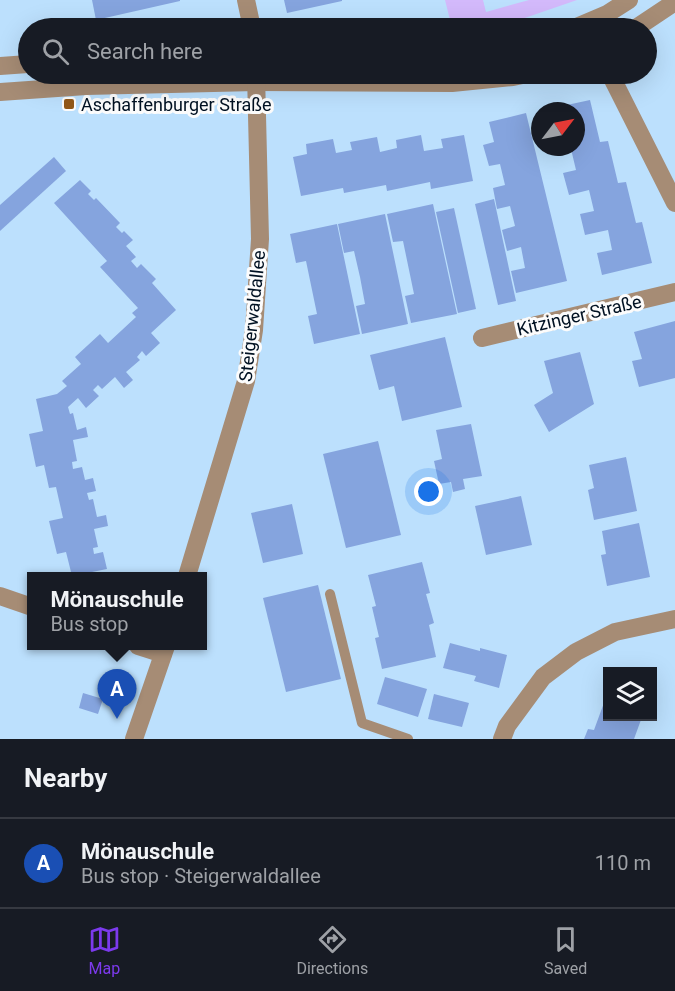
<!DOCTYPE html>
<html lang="en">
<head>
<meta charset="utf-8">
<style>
	body { margin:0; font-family:Roboto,sans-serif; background:#242831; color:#f1f3f6 }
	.controls { position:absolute; right:18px; bottom:18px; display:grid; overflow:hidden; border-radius:0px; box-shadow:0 6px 24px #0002 }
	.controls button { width:54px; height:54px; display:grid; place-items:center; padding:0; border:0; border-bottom:2px solid #363941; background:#171b24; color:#f1f3f6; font:30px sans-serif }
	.compass { position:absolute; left:531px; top:102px; width:54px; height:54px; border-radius:50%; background:#171b24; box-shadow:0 6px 24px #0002; rotate:58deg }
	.you { position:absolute; left:429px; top:492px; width:21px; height:21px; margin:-15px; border:4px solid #fff; border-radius:50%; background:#1a73e8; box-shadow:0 0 0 9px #1a73e833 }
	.badge { display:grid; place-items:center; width:39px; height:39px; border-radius:50%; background:#7c3aed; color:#fff; font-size:20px; font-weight:700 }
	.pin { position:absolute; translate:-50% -50px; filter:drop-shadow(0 2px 3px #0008) }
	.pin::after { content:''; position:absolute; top:32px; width:21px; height:18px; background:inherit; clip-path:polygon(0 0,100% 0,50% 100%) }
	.popup { position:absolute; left:27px; top:572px; width:180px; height:78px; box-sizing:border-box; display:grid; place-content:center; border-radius:0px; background:#171b24; filter:drop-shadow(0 2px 4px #0005); font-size:20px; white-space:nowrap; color:#9ea1a6 }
	.popup b { font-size:22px; color:#f1f3f6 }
	.popup::after { content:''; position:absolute; left:50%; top:100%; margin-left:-12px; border:12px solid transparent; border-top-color:#171b24 }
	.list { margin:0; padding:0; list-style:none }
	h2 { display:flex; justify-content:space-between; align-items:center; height:78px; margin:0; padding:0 24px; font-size:26px }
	h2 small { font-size:20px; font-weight:400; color:#9ea1a6 }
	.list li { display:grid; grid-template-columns:39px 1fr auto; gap:18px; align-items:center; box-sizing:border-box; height:90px; padding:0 24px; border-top:2px solid #363941 }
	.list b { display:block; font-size:22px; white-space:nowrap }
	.list p { margin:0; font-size:20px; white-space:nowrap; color:#9ea1a6 }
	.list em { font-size:20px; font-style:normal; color:#9ea1a6 }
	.icon { flex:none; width:33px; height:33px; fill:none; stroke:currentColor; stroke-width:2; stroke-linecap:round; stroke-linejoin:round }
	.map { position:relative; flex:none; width:675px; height:739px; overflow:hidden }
	.search { position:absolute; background:#171b24; box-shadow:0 6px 24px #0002; left:18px; right:18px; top:18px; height:66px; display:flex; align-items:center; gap:15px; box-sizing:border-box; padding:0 21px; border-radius:33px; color:#9ea1a6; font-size:22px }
	.sheet { height:168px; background:#171b24 }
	nav { display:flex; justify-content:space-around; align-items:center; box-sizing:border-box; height:84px; border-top:2px solid #363941; background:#171b24; font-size:16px; color:#9ea1a6 }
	nav a { display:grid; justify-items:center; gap:3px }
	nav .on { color:#7c3aed }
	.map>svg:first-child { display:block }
	.green { fill:#d3b9fb }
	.building { fill:#85a4de }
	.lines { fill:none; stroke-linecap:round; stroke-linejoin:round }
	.lane { stroke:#a68c75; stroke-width:10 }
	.street { stroke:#a68c75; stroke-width:18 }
	.poi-dot { fill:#935818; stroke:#fcfcfc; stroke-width:2 }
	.labels { text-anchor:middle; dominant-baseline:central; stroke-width:6; stroke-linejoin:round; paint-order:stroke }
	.poi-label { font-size:18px; fill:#012; stroke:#fcfcfc; text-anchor:start }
	.street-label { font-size:18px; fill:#012; stroke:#fcfcfc }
</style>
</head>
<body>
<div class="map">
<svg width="675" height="739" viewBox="0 0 675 739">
	<rect width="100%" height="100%" fill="#bce0fd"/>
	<path class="green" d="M445,0H483L486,12L529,0H577L516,21L484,28H452Z"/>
	<g class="building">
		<path d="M92,0H180V1L96,20Z"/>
		<path d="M284,0H342V1L287,13Z"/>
		<path d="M590,100L600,142L608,141L618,183L626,182L636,223L642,222L652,263L602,275L597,253L612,250L608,230L585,235L580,214L594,211L589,190L569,195L563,173L576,170L571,149L552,153L551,147H576V111H553V108Z"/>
		<path d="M526,113L567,281L516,293L511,271L525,268L521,247L507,251L502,230L515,226L510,206L497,209L493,188L505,185L500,164L489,166L483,145L494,142L489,122Z"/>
		<path d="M421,135L424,151L443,148L441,139L464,135L473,181L431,189L430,182L387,191L386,185L344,193L343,188L301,196L293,157L307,154L306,144L333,139L336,153L352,150L350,142L377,137L380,152L397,148L396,140Z"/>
		<path d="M54,157L66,171L0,231V205Z"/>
		<path d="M80,180L91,191L88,194L94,200L96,198L120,223L116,227L122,233L124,231L133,240L126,246L136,257L131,261L137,268L141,264L156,279L152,283L176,310L151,333L160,343L146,356L142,351L137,357L140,360L126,372L133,380L124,388L115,377L102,389L98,385L93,390L99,396L86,408L78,398L68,407L70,414L73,413L77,430L86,427L88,437L73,440L77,461L72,462L73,469L82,467L85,480L93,478L96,491L87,493L89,500L93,499L97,517L106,515L108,526L94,529L98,547L93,548L94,554L103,552L107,569L72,576L66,552L57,554L49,521L63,518L56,487L49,488L44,465L36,467L29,434L43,431L36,399L57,394L67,386L62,381L81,364L75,357L100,334L108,343L136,317L132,313L138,308L100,267L107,261L54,203Z"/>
		<path d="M494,199L516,301L498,305L475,204Z"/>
		<path d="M433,204L457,314L411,323L405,296L414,294L403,241L393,242L387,214Z"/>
		<path d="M454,208L476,309L458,313L436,212Z"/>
		<path d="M385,214L408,324L362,334L356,306L365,304L360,277L354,251L344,253L338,224Z"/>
		<path d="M337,224L360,334L314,344L308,316L317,314L306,261L296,263L290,234Z"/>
		<path d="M675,321V378L639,387L632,361L642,359L634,332Z"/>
		<path d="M445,337L462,407L402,421L394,386L379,390L370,355Z"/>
		<path d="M580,352L594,404L549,432L534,405L553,393L544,361Z"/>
		<path d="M471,424L482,476L463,479L465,489L453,492L451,482L439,484L434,461L442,459L436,430Z"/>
		<path d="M378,441L401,535L346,548L323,454Z"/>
		<path d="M626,457L637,511L594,520L588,490L594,488L589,465Z"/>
		<path d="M521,496L532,545L486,555L475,506Z"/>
		<path d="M292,504L303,554L263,563L251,513Z"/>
		<path d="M639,523L650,577L607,586L601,555L606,554L602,531Z"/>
		<path d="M422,562L430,593L426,594L434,623L429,625L436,657L382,669L375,638L379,637L372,607L376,606L368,575Z"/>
		<path d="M318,585L341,679L286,692L263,598Z"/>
		<path d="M450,643L480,651V648L507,655L499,688L474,681L476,676L443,668Z"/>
		<path d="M385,677L427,689L418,717L377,704Z"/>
		<path d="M83,693L103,699L98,714L79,708Z"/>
		<path d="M434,694L469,703L462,727L428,719Z"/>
		<path d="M605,700L608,701V717H642L634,739H584L588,729L594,730Z"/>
	</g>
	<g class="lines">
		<path class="lane" d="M330,594L362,723L408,739"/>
		<g class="street">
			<path d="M246,0L252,28"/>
			<path d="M574,28L607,14L629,0"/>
			<path d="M636,28L675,2"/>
			<path d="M0,66L28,64"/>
			<path d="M610,74L675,203"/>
			<path d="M0,92L86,86L256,82L452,83L513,77L527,74"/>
			<path d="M482,338L675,292"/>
			<path d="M187,576L246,381L254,330L260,239L256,74"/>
			<path d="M0,596L32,607"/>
			<path d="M138,646L163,654"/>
			<path d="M134,739L166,646"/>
			<path d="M502,739L507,726L543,677L576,652L615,632L675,619"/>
		</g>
	</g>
	<rect class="poi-dot" x="63" y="98" width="12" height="12" rx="3"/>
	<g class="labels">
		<g class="poi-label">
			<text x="81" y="104">Aschaffenburger Straße</text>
		</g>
		<g class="street-label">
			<text transform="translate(579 315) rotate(-13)">Kitzinger Straße</text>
			<text transform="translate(252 316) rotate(-84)">Steigerwaldallee</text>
		</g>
	</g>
</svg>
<div class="controls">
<button><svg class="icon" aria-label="layers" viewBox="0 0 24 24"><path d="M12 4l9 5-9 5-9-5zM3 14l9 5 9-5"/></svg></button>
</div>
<svg class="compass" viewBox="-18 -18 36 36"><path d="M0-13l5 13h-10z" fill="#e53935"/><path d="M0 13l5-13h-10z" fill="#9ea1a6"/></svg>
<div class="you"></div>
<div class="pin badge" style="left:117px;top:719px;background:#1a4fb4">A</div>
<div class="popup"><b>Mönauschule</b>Bus stop</div>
<div class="search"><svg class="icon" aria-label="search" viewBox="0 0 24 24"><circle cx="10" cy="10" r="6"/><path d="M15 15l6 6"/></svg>Search here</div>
</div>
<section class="sheet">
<h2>Nearby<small></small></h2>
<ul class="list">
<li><span class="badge" style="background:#1a4fb4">A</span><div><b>Mönauschule</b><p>Bus stop · Steigerwaldallee</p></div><em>110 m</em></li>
</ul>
</section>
<nav>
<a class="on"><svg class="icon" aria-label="map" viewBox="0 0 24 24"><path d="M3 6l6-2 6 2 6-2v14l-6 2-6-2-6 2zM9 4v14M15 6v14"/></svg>Map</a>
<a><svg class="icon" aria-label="directions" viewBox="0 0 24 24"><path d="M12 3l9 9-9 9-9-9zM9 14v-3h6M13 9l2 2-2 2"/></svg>Directions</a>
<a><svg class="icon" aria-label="saved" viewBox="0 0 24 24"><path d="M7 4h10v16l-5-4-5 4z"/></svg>Saved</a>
</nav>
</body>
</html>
